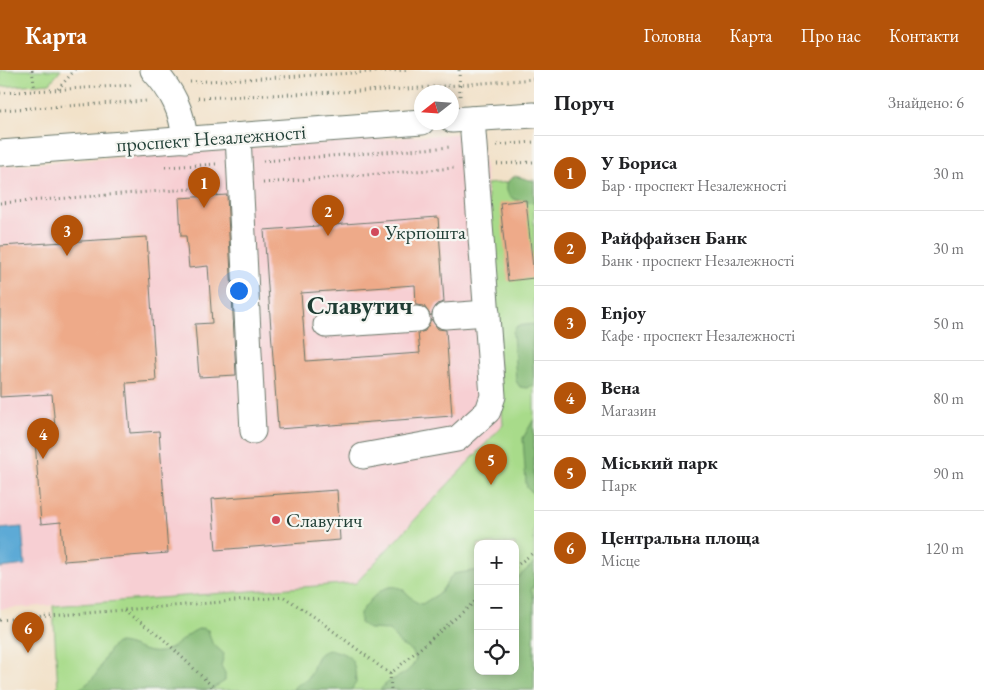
<!DOCTYPE html>
<html lang="uk">
<head>
<meta charset="utf-8">
<style>
	body { margin:0; font-family:"EB Garamond",serif; background:#f2f2f2; color:#202124 }
	.controls { position:absolute; right:15px; bottom:15px; display:grid; overflow:hidden; border-radius:10px; box-shadow:0 2px 8px #0003 }
	.controls button { width:45px; height:45px; display:grid; place-items:center; padding:0; border:0; border-bottom:1px solid #e0e0e0; background:#fff; color:#202124; font:25px sans-serif }
	.compass { position:absolute; left:414px; top:15px; width:45px; height:45px; border-radius:50%; background:#fff; box-shadow:0 2px 8px #0003; rotate:253deg }
	.you { position:absolute; left:238px; top:220px; width:18px; height:18px; margin:-12px; border:4px solid #fff; border-radius:50%; background:#1a73e8; box-shadow:0 0 0 8px #1a73e833 }
	.badge { display:grid; place-items:center; width:32px; height:32px; border-radius:50%; background:#b45309; color:#fff; font-size:16px; font-weight:700 }
	.pin { position:absolute; translate:-50% -41px; filter:drop-shadow(0 1px 2px #0008) }
	.pin::after { content:''; position:absolute; top:26px; width:18px; height:15px; background:inherit; clip-path:polygon(0 0,100% 0,50% 100%) }
	.list { margin:0; padding:0; list-style:none }
	h2 { display:flex; justify-content:space-between; align-items:center; height:65px; margin:0; padding:0 20px; font-size:21px }
	h2 small { font-size:16px; font-weight:400; color:#757577 }
	.list li { display:grid; grid-template-columns:32px 1fr auto; gap:15px; align-items:center; box-sizing:border-box; height:75px; padding:0 20px; border-top:1px solid #e0e0e0 }
	.list b { display:block; font-size:19px; white-space:nowrap }
	.list p { margin:0; font-size:16px; white-space:nowrap; color:#757577 }
	.list em { font-size:16px; font-style:normal; color:#757577 }
	.icon { flex:none; width:28px; height:28px; fill:none; stroke:currentColor; stroke-width:2; stroke-linecap:round; stroke-linejoin:round }
	.map { position:relative; flex:none; width:534px; height:620px; overflow:hidden }
	header { display:flex; align-items:center; gap:30px; box-sizing:border-box; height:70px; padding:0 25px; background:#b45309; color:#fff }
	header strong { font-size:24px }
	nav { display:flex; gap:28px; margin-inline-start:auto; font-size:18px }
	main { display:flex }
	aside { flex:1; background:#fff }
	.map>svg:first-child { display:block }
	.built { fill:#f7cfd3 }
	.green { fill:#a8db8a; stroke:#648c5f; fill-rule:evenodd }
	.forest { fill:#86bb76; stroke:#527c55 }
	.water { fill:#5daad6; stroke:#3e7485 }
	.building { fill:#eeaa89 }
	.lines { fill:none; stroke-linecap:round; stroke-linejoin:round }
	.minor-casing { stroke:#697668; stroke-width:27 }
	.path { stroke:#697668; stroke-width:3; stroke-dasharray:1 4; stroke-linecap:butt }
	.minor { stroke:#fff; stroke-width:25 }
	.poi-dot { fill:#d1495b; stroke:#f6f6f2; stroke-width:2 }
	.labels { text-anchor:middle; dominant-baseline:central; stroke-width:4.5; stroke-linejoin:round; paint-order:stroke }
	.street-label { font-size:20px; fill:#1f3d34; stroke:#f6f6f2 }
	.poi-label { font-size:20px; fill:#1f3d34; stroke:#f6f6f2; text-anchor:start }
	.district-label { font-size:25px; font-weight:bold; fill:#1f3d34; stroke:#f6f6f2 }
</style>
</head>
<body>
<header>
<strong>Карта</strong>
<nav><a>Головна</a><a>Карта</a><a>Про нас</a><a>Контакти</a></nav>
</header>
<main>
<div class="map">
<svg width="534" height="620" viewBox="0 0 534 620">
	<rect width="100%" height="100%" fill="#f6f6f2"/>
	<filter id="ink" filterUnits="userSpaceOnUse"><feTurbulence type="fractalNoise" baseFrequency=".02" numOctaves="2"/><feDisplacementMap in="SourceGraphic" scale="10" xChannelSelector="R" yChannelSelector="G"/><feConvolveMatrix kernelMatrix="1 2 1 2 8 2 1 2 1" color-interpolation-filters="sRGB"/></filter>
	<filter id="wash" filterUnits="userSpaceOnUse"><feTurbulence type="fractalNoise" baseFrequency=".0096" numOctaves="4" result="noise"/><feDisplacementMap in="SourceGraphic" scale="20" xChannelSelector="R" yChannelSelector="G"/><feGaussianBlur stdDeviation="1.12" result="paint"/><feColorMatrix in="noise" values="0 0 0 0 0 0 0 0 0 0 0 0 0 0 0 0 0 1.4 0 .05"/><feComposite in="paint" operator="in"/></filter>
	<g filter="url(#wash)">
		<rect width="100%" height="100%" fill="#f2e1c8"/>
		<path class="built" d="M480,62L487,114L503,355L356,513L0,539V96Z"/>
		<g class="green">
			<path d="M0,0H61L50,13L0,17Z"/>
			<path d="M534,110V620H58L53,536L356,513L503,355L487,114ZM478,474H515V601H478Z"/>
		</g>
		<g class="forest">
			<path d="M515,106L534,111V133C519,131 502,130 508,111Z"/>
			<path d="M534,254L532,273L534,314L528,318L520,317L516,311L513,262L517,256Z"/>
			<path d="M534,349V425L527,418L526,413L523,368Z"/>
			<path d="M534,493V514L531,520L534,530V620H380C390,606 411,607 416,588L412,581L401,575L389,560L369,559L360,553V543C370,530 387,506 406,522C411,527 414,533 422,534L440,523L453,504L478,500V601H515V510Z"/>
			<path d="M202,558L208,560L212,573L224,584L221,596L225,603V611L210,620H77C104,606 98,590 116,573C132,572 145,585 161,582C177,579 187,561 202,558Z"/>
			<path d="M332,580C353,585 355,591 356,613L351,620H293C296,612 303,614 308,608C317,596 312,581 332,580Z"/>
		</g>
		<path class="water" d="M22,457L25,495L0,498V459Z"/>
		<g id="blocks">
			<g class="building">
				<path d="M227,125L236,305L199,307L195,254L212,253L208,196L189,198L186,166H181L179,128Z"/>
				<path d="M526,130L534,208L508,211L500,133Z"/>
				<path d="M438,147L444,232L437,234L431,246L424,236L416,235L415,215L301,223L306,291L420,283L418,263L425,261L431,249L438,259L446,260L452,346L278,359L264,160Z"/>
				<path d="M147,167L156,311L126,313L130,363L159,361L168,483L64,491L61,452L41,454L35,370L56,368L52,324L0,327V176Z"/>
				<path d="M337,420L340,470L216,480L212,429Z"/>
			</g>
		</g>
	</g>
	<g filter="url(#ink)">
		<use href="#blocks" fill-opacity="0" stroke="#697668" stroke-width="1"/>
		<g class="lines">
			<defs>
				<g id="minor">
					<path d="M153,0C173,22 182,40 185,70"/>
					<path d="M452,50L534,45"/>
					<path d="M238,66L253,361"/>
					<path d="M0,83L422,52"/>
					<path d="M445,246L487,243"/>
					<path d="M326,255L417,249"/>
					<path d="M363,386L457,369L488,341L493,326L472,49"/>
				</g>
			</defs>
			<use href="#minor" class="minor-casing"/>
			<g class="path">
				<path d="M32,0L35,20"/>
				<path d="M459,0L460,26"/>
				<path d="M190,12L407,0"/>
				<path d="M58,19L75,0"/>
				<path d="M0,23L134,15"/>
				<path d="M198,28L407,19L534,9"/>
				<path d="M0,40L147,31"/>
				<path d="M497,75L534,72"/>
				<path d="M263,91L451,77"/>
				<path d="M497,94L534,92"/>
				<path d="M165,97L217,94"/>
				<path d="M263,113L454,98"/>
				<path d="M0,133L217,117"/>
				<path d="M515,497L534,482"/>
				<path d="M124,541L159,565L216,620"/>
				<path d="M0,550L284,527L316,548L390,604L391,620"/>
				<path d="M390,604L478,529"/>
			</g>
			<use href="#minor" class="minor"/>
		</g>
	</g>
	<g class="poi-dot">
		<circle cx="375" cy="162" r="5"/>
		<circle cx="276" cy="450" r="5"/>
	</g>
	<g class="labels">
		<g class="street-label">
			<text transform="translate(211 68) rotate(-4)">проспект Незалежності</text>
		</g>
		<g class="poi-label">
			<text x="385" y="162">Укрпошта</text>
			<text x="286" y="450">Славутич</text>
		</g>
		<g class="district-label">
			<text x="360" y="235">Славутич</text>
		</g>
	</g>
</svg>
<div class="controls">
<button>+</button>
<button>−</button>
<button><svg class="icon" aria-label="locate" viewBox="0 0 24 24"><circle cx="12" cy="12" r="6"/><path d="M12 2v4M12 18v4M2 12h4M18 12h4"/></svg></button>
</div>
<svg class="compass" viewBox="-18 -18 36 36"><path d="M0-13l5 13h-10z" fill="#e53935"/><path d="M0 13l5-13h-10z" fill="#757577"/></svg>
<div class="you"></div>
<div class="pin badge" style="left:204px;top:138px">1</div>
<div class="pin badge" style="left:328px;top:166px">2</div>
<div class="pin badge" style="left:67px;top:186px">3</div>
<div class="pin badge" style="left:43px;top:389px">4</div>
<div class="pin badge" style="left:491px;top:415px">5</div>
<div class="pin badge" style="left:28px;top:583px">6</div>
</div>
<aside>
<h2>Поруч<small>Знайдено: 6</small></h2>
<ul class="list">
<li><span class="badge">1</span><div><b>У Бориса</b><p>Бар · проспект Незалежності</p></div><em>30 m</em></li>
<li><span class="badge">2</span><div><b>Райффайзен Банк</b><p>Банк · проспект Незалежності</p></div><em>30 m</em></li>
<li><span class="badge">3</span><div><b>Enjoy</b><p>Кафе · проспект Незалежності</p></div><em>50 m</em></li>
<li><span class="badge">4</span><div><b>Вена</b><p>Магазин</p></div><em>80 m</em></li>
<li><span class="badge">5</span><div><b>Міський парк</b><p>Парк</p></div><em>90 m</em></li>
<li><span class="badge">6</span><div><b>Центральна площа</b><p>Місце</p></div><em>120 m</em></li>
</ul>
</aside>
</main>
</body>
</html>
